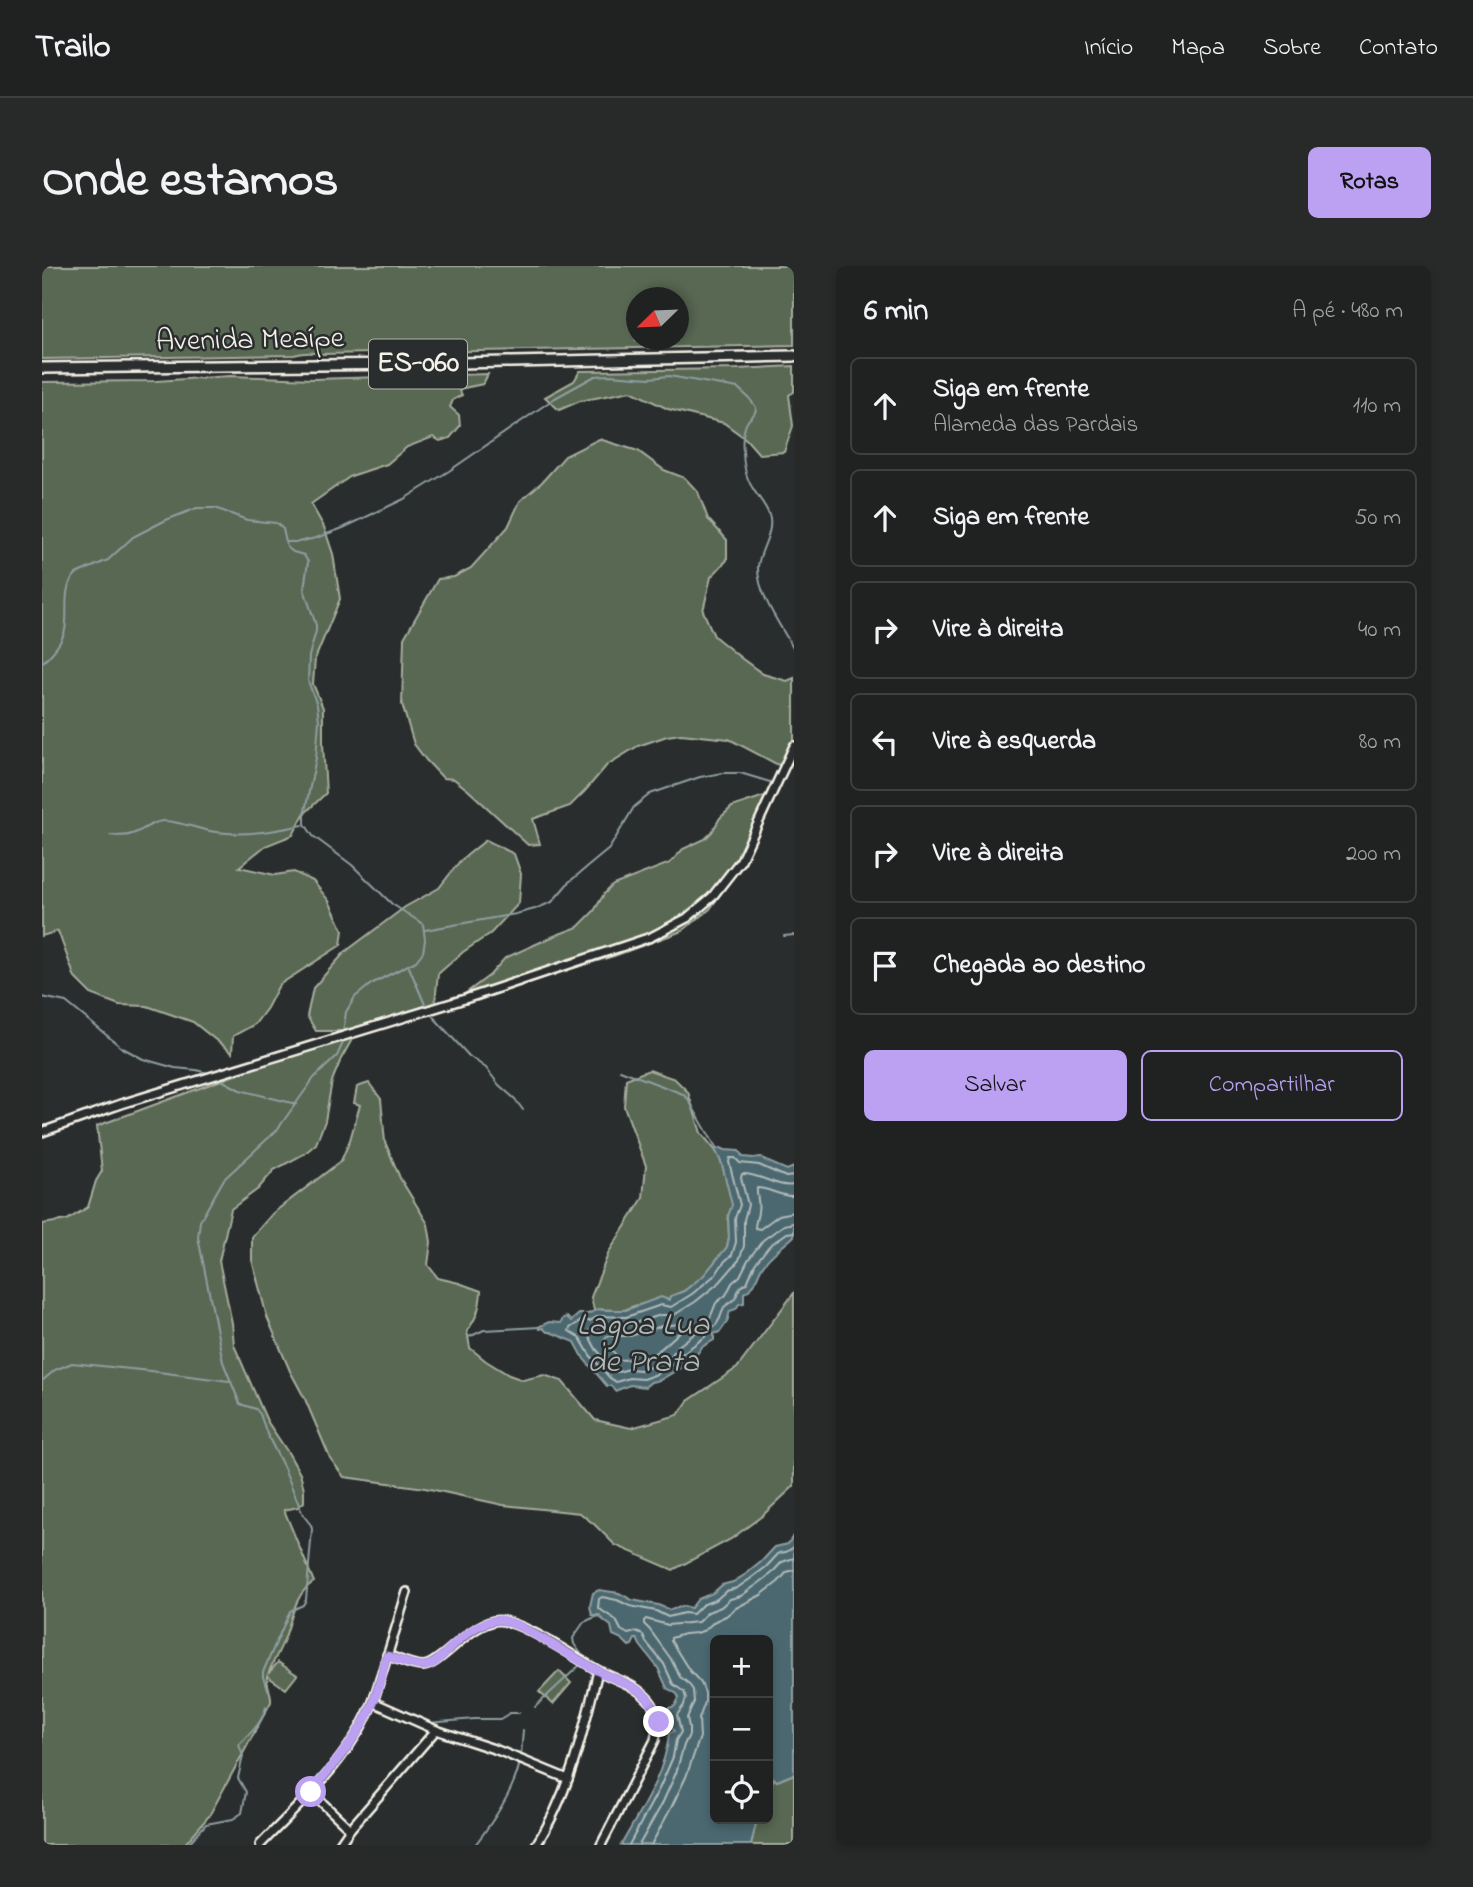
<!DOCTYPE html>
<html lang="pt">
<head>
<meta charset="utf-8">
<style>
	body { margin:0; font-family:"Indie Flower",sans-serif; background:#282a2a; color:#f1f3f6 }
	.controls { position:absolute; right:21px; bottom:21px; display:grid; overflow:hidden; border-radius:10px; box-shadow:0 4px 10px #0003 }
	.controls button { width:63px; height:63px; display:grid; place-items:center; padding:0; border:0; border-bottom:2px solid #3d3f40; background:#202222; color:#f1f3f6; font:35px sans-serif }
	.compass { position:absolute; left:584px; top:21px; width:63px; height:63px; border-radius:50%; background:#202222; box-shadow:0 4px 10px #0003; rotate:247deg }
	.stop { position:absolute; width:21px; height:21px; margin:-16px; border:5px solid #bca0f2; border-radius:50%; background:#fff }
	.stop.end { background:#bca0f2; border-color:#fff; box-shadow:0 2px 7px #0008 }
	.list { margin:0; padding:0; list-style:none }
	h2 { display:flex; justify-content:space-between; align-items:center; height:91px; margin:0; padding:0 28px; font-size:30px }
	h2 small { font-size:23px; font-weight:400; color:#a2a4a5 }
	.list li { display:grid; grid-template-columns:46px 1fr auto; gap:21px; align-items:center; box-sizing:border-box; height:98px; margin:0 14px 14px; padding:0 14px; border:2px solid #3d3f40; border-radius:10px }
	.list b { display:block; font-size:26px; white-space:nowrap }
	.list p { margin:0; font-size:23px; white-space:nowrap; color:#a2a4a5 }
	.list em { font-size:23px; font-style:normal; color:#a2a4a5 }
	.actions { display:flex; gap:14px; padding:21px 28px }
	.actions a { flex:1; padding:16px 0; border:2px solid #bca0f2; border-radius:10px; text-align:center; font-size:24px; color:#bca0f2 }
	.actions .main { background:#bca0f2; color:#111 }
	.icon { flex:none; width:38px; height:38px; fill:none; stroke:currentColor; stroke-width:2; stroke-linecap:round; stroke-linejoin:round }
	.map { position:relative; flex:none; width:752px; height:1579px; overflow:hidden; border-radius:10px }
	header { display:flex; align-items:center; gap:42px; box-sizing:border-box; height:98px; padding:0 35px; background:#202222; border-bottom:2px solid #3d3f40 }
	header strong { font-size:33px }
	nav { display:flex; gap:38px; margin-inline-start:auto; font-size:24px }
	.intro { display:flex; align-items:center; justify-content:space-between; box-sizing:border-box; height:168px; padding:0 42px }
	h1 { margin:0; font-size:49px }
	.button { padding:18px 32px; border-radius:10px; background:#bca0f2; color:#111; font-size:24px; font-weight:700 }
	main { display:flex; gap:42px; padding:0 42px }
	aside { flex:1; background:#202222; border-radius:10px; box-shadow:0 4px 10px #0003 }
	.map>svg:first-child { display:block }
	.green { fill:#586852; stroke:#a6ac9d; stroke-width:2; fill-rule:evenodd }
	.water { fill:#4c6770; stroke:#8f9ea0; stroke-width:2 }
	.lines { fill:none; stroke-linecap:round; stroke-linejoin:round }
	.shore { stroke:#b1bab8; stroke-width:2 }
	.stream { stroke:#8f9ea0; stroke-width:2 }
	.minor-casing { stroke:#f4f1e8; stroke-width:12 }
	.major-casing { stroke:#f4f1e8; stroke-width:14 }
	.minor { stroke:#2a2d2e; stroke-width:7 }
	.major { stroke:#2a2d2e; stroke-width:9 }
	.route { stroke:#bca0f2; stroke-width:9 }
	.labels { text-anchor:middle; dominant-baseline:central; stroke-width:5; stroke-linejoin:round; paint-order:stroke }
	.shield { fill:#2a2d2e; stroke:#b7b6b0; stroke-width:2 }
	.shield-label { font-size:28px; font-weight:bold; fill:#f4f1e8 }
	.street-label { font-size:30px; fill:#f4f1e8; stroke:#2a2d2e }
	.water-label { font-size:32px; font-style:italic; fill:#b1bab8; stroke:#2a2d2e }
</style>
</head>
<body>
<header>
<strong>Trailo</strong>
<nav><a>Início</a><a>Mapa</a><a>Sobre</a><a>Contato</a></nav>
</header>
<div class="intro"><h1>Onde estamos</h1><a class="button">Rotas</a></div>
<main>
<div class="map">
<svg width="752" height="1579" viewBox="0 0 752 1579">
	<rect width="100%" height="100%" fill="#2a2d2e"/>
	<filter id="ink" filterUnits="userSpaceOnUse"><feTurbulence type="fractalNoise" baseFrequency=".0143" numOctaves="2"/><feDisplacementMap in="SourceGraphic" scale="14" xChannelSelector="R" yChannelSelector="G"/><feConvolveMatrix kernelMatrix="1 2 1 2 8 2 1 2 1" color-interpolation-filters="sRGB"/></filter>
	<g filter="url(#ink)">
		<g class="green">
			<path d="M0,0H752V79L280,88C270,86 262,86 252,89L0,93ZM594,32H636V74H594Z"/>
			<path d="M752,100V126L747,129L751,160L742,186L717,188L704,173L682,157L626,143L589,125L538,135L517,144L503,131L532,115L538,105L695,103Z"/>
			<path d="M446,108L441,118L417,123L420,129L411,134L408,141L417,149L418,160L408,172L398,175L391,171L365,181L345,198L309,210L269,238L282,261L291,288L298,333L273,393L271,418L281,442V478L284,527L262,548L251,569L223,580L197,601L233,609L252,606L271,615L287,635L301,664L299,679L237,719L225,742L213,758L191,770L190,787L151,756L105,740L77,739L49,728L33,712L16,665L0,670V116L114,115L188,110L271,113Z"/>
			<path d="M557,173L596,185L622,204L643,212L656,226L666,253L685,274V294L669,311L661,345L672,370L699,392L721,408L745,415L752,412V498L740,501L687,473L639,468L625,470L596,480L565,499L543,525L528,540L491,553L498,578L486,579L426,524L412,513L401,512L384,494L372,478L360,438L362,372L396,313L412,311L429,302L466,261L478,235L500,216L523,190Z"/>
			<path d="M725,529L710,575L691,610L668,643L640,665L572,690L527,703L435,735L420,730L448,709L463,692L512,670L536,661L552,645L562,628L571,619L628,597L641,583L663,573L670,566L678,552L690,541Z"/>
			<path d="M444,574L472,588L479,608L477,637L449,667L421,686L396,708L393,736L332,759L313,768L299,793L290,815L283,855L274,878L262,888L232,904L216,923L189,943L177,995L190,1057L192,1079L225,1155L247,1188L258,1208L262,1223V1236L256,1241L242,1244L272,1316C253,1327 250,1352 243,1371C238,1384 231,1396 226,1408L236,1396L255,1409L244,1423L225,1410C224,1419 230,1426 229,1436L167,1550L142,1579H0V958L25,954L46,941L54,915L60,905L55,860L193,809L312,769L298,765H274L265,750L271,722L303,686L363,641L397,622L418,595Z"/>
			<path d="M607,804L633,813L646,826L659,867L674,885L679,895L691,939L686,950L687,971L684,985L677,990L667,1005L661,1011L642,1025L629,1030L626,1034L619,1032C609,1036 601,1038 592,1040C588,1041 585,1044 581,1044C571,1045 561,1042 552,1044L549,1031L567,986L601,932L604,900L582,840L584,813Z"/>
			<path d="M327,817L339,833L343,876L358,912L386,958L389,976L386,999L396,1012L417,1017L439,1025C438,1041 435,1052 425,1065L428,1082L444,1095L467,1109L481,1114L502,1109L520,1115L553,1154L589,1162L636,1149L646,1135L695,1102L752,1027V1220L720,1250L689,1273L631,1304L573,1279L553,1259L538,1247L461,1239L383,1222L302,1211L288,1192L263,1133L248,1105L225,1051L210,994V971L231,947L299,895L308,874L318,839L312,837L315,821Z"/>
			<path d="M517,1405L529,1417L511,1438L497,1426Z"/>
			<path d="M752,1508V1579H709L715,1553H726V1526L731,1512L735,1515Z"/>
		</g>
		<g class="water">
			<path d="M679,882L683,884L697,885L701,891L712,892L719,891L724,895L745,904L752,901V970C741,981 729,987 720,1001C713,1013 715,1020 702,1027V1037L697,1038L694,1043L688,1045L685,1056L678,1066L672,1068V1074L660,1081L655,1088L646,1092L640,1101L618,1114L609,1116L603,1121L588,1119L573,1125L569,1120H565L542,1093L533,1076L508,1066H505L501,1062L498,1063L496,1061L507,1056L519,1057L521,1052L525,1051L529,1055L537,1048H546L556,1043L561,1044H584L619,1031L627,1034L629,1030L642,1025L662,1009L685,981L687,972L686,950L690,939L680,898L673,883Z"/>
			<path d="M752,1268V1508L735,1515L732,1512L726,1526V1374H673V1553H715L709,1579H579C598,1545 623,1508 627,1468L632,1465L628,1458L627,1442L633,1440L637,1432L635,1428L625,1422L616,1402L598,1379L595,1373H593L590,1379L587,1380L580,1373L571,1369L569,1360L555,1349H550L548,1340L551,1327L557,1324L577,1327L590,1334L616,1339L628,1344L642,1340L649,1342L656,1333L671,1327L680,1319L691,1316L704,1308L719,1296L733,1281L746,1278Z"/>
		</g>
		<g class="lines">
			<g class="shore">
				<path d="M752,910L744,911L717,899L698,897L693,892H688L687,896L698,939L693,952L694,976L690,989L683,995L673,1009L650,1028L629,1041L619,1039L584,1051L556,1050L548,1055H539L528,1062L527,1065L538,1072L548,1089L568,1112L574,1116L587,1112L601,1113L615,1108L635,1096L641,1087L663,1071L667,1063L674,1059L678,1052L682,1041L693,1033L698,1021L705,1017L713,998L727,980L745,967L752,966"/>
				<path d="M752,919C734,922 718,907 700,908L699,912L706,939L702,954V980L697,994L678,1016L653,1036L632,1049H619L586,1059L558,1060L548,1064L546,1068L554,1083L572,1104L576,1106L587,1103L598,1104L612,1100L629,1090L635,1081L656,1065L661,1057L668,1052L674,1037L684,1029L690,1017L698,1010L706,994L721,974L742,959L752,957"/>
				<path d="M752,930C738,931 728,922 715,922C714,929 718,936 716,945C716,951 713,955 713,962L718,963L737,949L752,946"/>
				<path d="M637,1058L641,1060L640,1064C627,1075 614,1091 596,1093C590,1094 583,1093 578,1094L562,1074L565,1070H588L620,1060Z"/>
				<path d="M587,1579L618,1521L631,1491L634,1474L639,1466L635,1449L642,1439L644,1432L642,1426L631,1418L622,1398L604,1376L601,1369L594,1366L586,1368L579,1364L574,1354L556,1342L557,1333L560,1331L575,1334L588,1340L614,1345L626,1351L642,1347L651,1348L660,1339L675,1333L684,1325L695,1322L708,1313L724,1301L737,1287L744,1286L752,1281"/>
				<path d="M597,1579L620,1538L634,1507L642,1479L647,1469V1461L645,1452L652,1436L651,1424L646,1417L638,1411L629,1393L608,1364L602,1358V1355L604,1353L626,1359L656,1356L666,1346L679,1341L688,1333L699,1330L713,1320L729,1308L740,1296L752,1292"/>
				<path d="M609,1579L629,1542L644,1511L658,1471L657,1453L663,1436V1427L659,1417L647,1404L629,1375V1372L642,1368L655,1367L663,1364L673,1355L684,1350L694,1342L719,1329L736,1316L745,1306L752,1304"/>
			</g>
			<g class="stream">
				<path d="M244,276H256L274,272L301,262L362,233L407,205L513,132L553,110L567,109L608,112L627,110L696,122L707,132L714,141C714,151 707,150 704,158C701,166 700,177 701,185C701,197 704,212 710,221C715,230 724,239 727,249C733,266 717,284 716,301C715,328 740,361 752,384"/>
				<path d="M0,397C10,388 20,377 23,364C27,345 19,323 34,308L66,294L91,271L124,254L155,242H173L205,254L234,257L241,263L245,281L251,286L262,289L266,296L262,323L274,359V365L267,390L266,415L275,439L277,455L274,492L263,545V558L271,570L310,599L350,638L381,658L383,674L381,686L374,695L329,718L313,731L304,746L301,766"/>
				<path d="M68,569C75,570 83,571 90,568C100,565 108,557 120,555C133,554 159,564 174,566C203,570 232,565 261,559"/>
				<path d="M383,664L474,648L493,643L510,636L527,616L567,583L592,541L608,528L658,511L681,507H698L728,516"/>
				<path d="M742,670L752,669"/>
				<path d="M367,701L384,741"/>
				<path d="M0,731L24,736L79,781L101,793L133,802L154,804L166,807"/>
				<path d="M387,746L427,790L444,802L457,819L473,833L481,844"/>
				<path d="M578,804L641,828L646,833L675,883"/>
				<path d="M174,811L198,824L254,838"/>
				<path d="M427,1071L442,1064L497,1061"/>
				<path d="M0,1115L13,1104L30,1097L108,1105L187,1115"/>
				<path d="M542,1392L532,1378L531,1372L542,1356L558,1349"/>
				<path d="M227,1425L221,1411V1406L248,1345L261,1339L264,1334L270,1263L269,1259L261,1249L242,1202L225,1168L218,1148L214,1143L198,1138L181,1096L156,971L158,955L182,913L235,864L272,812L295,790L300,779L301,772"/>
				<path d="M493,1441L540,1397"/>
				<path d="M386,1457L433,1453H458L468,1447H477"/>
				<path d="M479,1490L481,1464"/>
				<path d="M145,1579L164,1558L191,1553L200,1547L204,1526L196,1512L201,1490L197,1479C208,1467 220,1458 224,1441"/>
				<path d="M433,1579C450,1557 473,1523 478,1495"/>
			</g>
			<defs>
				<g id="minor">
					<path d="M0,866L79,838L426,732L609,671L645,652L670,631L699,594L752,480"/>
					<path d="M365,1326L331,1436L394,1464L455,1484L526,1513"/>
					<path d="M345,1389C356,1393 369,1400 381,1400C397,1400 426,1360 452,1355C473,1350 532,1391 552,1402C571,1414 591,1416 607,1434C618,1447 616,1459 613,1474L559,1579"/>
					<path d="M269,1526L308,1563"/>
					<path d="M218,1579C251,1545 289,1510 314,1469C321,1459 326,1447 331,1436"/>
					<path d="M297,1579L308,1563L394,1464"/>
					<path d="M494,1579C528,1527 541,1465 556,1405"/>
				</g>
				<path id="major" d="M0,102L371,98L752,90"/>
			</defs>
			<use href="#minor" class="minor-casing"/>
			<use href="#major" class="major-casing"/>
			<use href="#minor" class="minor"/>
			<use href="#major" class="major"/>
		</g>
	</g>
	<g class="lines" filter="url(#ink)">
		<path class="route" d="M269,1526C292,1498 317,1471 331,1437C337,1422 340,1405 345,1390C356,1393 371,1401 383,1400C391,1399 396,1394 401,1389C416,1375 436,1354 458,1354C465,1355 472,1358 479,1361C503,1374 527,1388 551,1402C578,1418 609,1419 617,1456"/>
	</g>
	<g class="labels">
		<rect class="shield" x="327" y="73.5" width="98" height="49" rx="5"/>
		<g class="shield-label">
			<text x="376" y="98">ES-060</text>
		</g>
		<g class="street-label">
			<text transform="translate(208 75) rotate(-1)">Avenida Meaípe</text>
		</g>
		<g class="water-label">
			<text x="601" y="1060">Lagoa Lua<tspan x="601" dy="37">de Prata</tspan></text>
		</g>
	</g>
</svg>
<div class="controls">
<button>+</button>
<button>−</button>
<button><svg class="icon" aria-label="locate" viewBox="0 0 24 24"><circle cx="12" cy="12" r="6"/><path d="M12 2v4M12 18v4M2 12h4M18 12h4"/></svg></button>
</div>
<svg class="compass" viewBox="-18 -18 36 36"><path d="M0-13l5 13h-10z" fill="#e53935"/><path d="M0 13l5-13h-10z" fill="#a2a4a5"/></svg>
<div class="stop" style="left:269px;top:1526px"></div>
<div class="stop end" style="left:617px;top:1456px"></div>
</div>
<aside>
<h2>6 min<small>A pé · 480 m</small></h2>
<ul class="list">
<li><svg class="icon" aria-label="ahead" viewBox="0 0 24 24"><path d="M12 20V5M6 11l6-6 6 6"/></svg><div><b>Siga em frente</b><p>Alameda das Pardais</p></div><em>110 m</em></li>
<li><svg class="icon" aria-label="ahead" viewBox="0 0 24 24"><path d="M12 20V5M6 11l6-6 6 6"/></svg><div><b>Siga em frente</b></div><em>50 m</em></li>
<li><svg class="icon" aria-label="right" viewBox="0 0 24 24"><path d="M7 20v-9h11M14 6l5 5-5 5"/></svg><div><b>Vire à direita</b></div><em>40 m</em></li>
<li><svg class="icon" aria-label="left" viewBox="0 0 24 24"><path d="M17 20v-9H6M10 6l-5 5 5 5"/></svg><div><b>Vire à esquerda</b></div><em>80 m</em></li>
<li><svg class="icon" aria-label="right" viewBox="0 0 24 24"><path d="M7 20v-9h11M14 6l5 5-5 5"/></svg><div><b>Vire à direita</b></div><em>200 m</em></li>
<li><svg class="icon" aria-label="arrive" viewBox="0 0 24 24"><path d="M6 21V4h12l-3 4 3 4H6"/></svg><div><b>Chegada ao destino</b></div></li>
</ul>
<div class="actions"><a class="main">Salvar</a><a>Compartilhar</a></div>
</aside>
</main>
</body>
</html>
